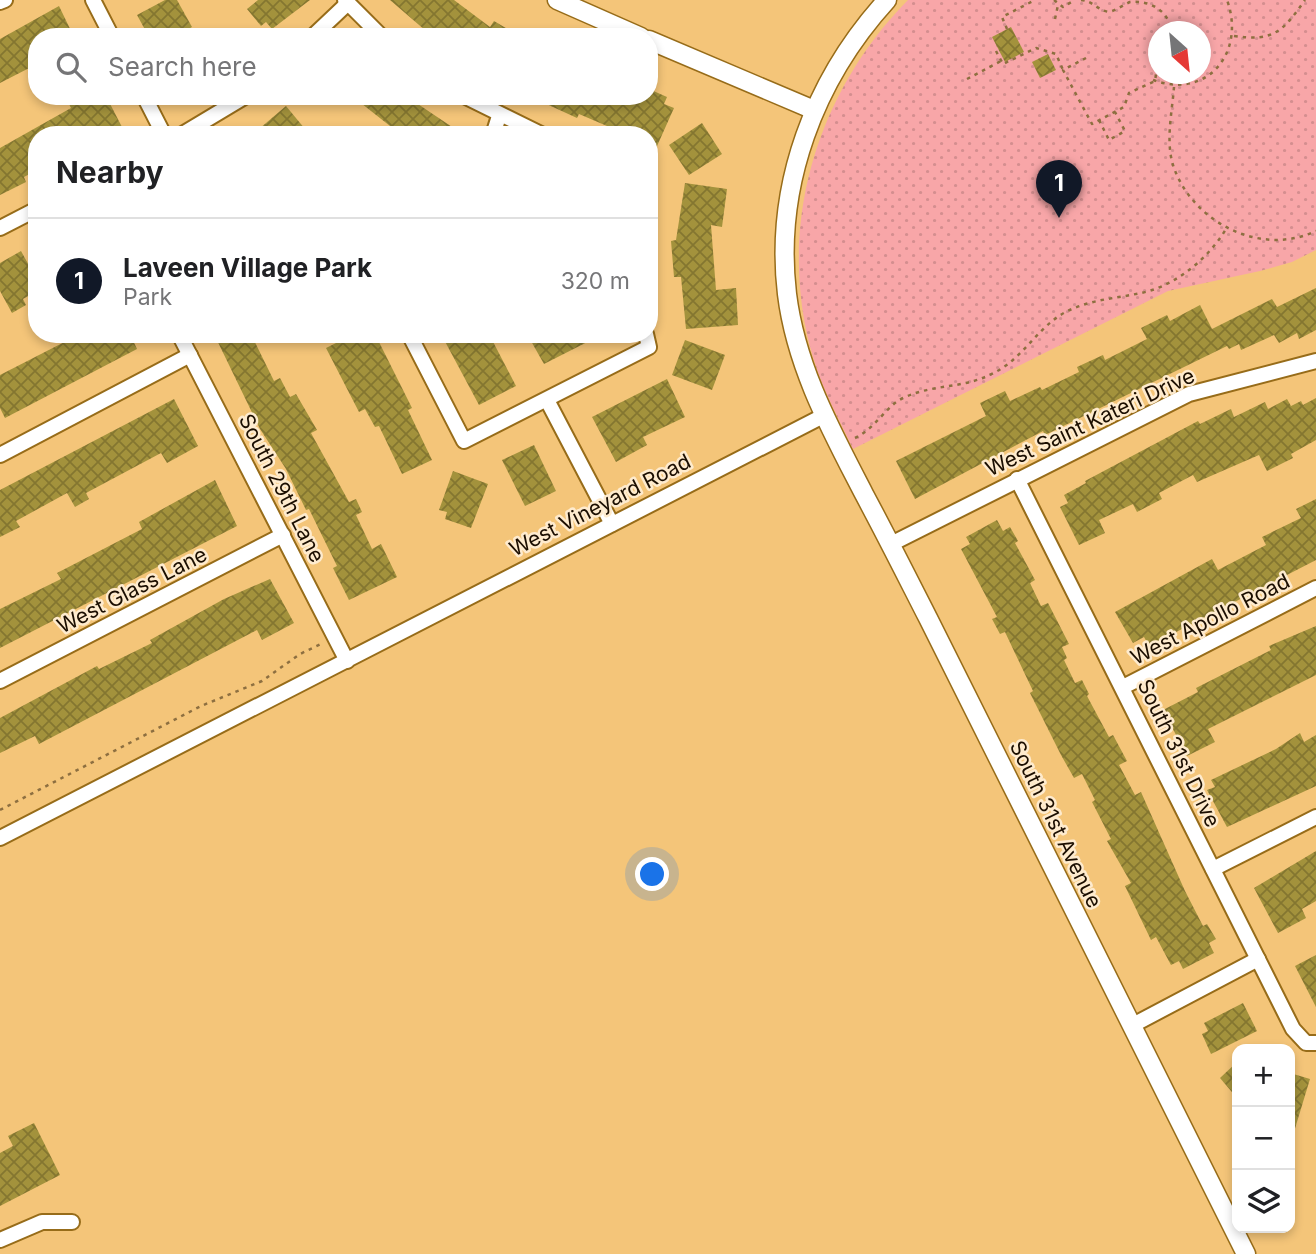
<!DOCTYPE html>
<html lang="en">
<head>
<meta charset="utf-8">
<style>
	body { margin:0; font-family:Inter,sans-serif; background:#f6f6f6; color:#202124 }
	.controls { position:absolute; right:21px; bottom:21px; display:grid; overflow:hidden; border-radius:14px; box-shadow:0 4px 10px #0003 }
	.controls button { width:63px; height:63px; display:grid; place-items:center; padding:0; border:0; border-bottom:2px solid #e0e0e0; background:#fff; color:#202124; font:35px sans-serif }
	.compass { position:absolute; left:1148px; top:21px; width:63px; height:63px; border-radius:50%; background:#fff; box-shadow:0 4px 10px #0003; rotate:153deg }
	.you { position:absolute; left:653px; top:875px; width:24px; height:24px; margin:-18px; border:5px solid #fff; border-radius:50%; background:#1a73e8; box-shadow:0 0 0 10px #1a73e833 }
	.badge { display:grid; place-items:center; width:46px; height:46px; border-radius:50%; background:#111827; color:#fff; font-size:23px; font-weight:700 }
	.pin { position:absolute; translate:-50% -58px; filter:drop-shadow(0 2px 4px #0008) }
	.pin::after { content:''; position:absolute; top:37px; width:24px; height:21px; background:inherit; clip-path:polygon(0 0,100% 0,50% 100%) }
	.list { margin:0; padding:0; list-style:none }
	h2 { display:flex; justify-content:space-between; align-items:center; height:91px; margin:0; padding:0 28px; font-size:30px }
	h2 small { font-size:23px; font-weight:400; color:#757577 }
	.list li { display:grid; grid-template-columns:46px 1fr auto; gap:21px; align-items:center; box-sizing:border-box; height:126px; padding:0 28px; border-top:2px solid #e0e0e0 }
	.list b { display:block; font-size:26px; white-space:nowrap }
	.list p { margin:0; font-size:23px; white-space:nowrap; color:#757577 }
	.list em { font-size:23px; font-style:normal; color:#757577 }
	.icon { flex:none; width:38px; height:38px; fill:none; stroke:currentColor; stroke-width:2; stroke-linecap:round; stroke-linejoin:round }
	.map { position:relative; flex:none; width:1316px; height:1254px; overflow:hidden }
	.search { position:absolute; background:#fff; box-shadow:0 4px 10px #0003; left:28px; top:28px; width:630px; height:77px; display:flex; align-items:center; gap:18px; box-sizing:border-box; padding:0 24px; border-radius:28px; color:#757577; font-size:26px }
	.panel { position:absolute; background:#fff; box-shadow:0 4px 10px #0003; left:28px; top:126px; width:630px; height:217px; border-radius:28px }
	.map>svg:first-child { display:block }
	.park { fill:url(#park-dots); fill-rule:evenodd }
	.building { fill:url(#building-cross-hatch) }
	.lines { fill:none; stroke-linecap:round; stroke-linejoin:round }
	.minor-casing { stroke:#976c19; stroke-width:18 }
	.tertiary-casing { stroke:#976c19; stroke-width:21 }
	.path { stroke:#8d6f40; stroke-width:2.5; stroke-dasharray:3.5 5; stroke-linecap:butt }
	.minor { stroke:#fff; stroke-width:14 }
	.tertiary { stroke:#fff; stroke-width:18 }
	.labels { text-anchor:middle; dominant-baseline:central; stroke-width:5; stroke-linejoin:round; paint-order:stroke }
	.street-label { font-size:21px; fill:#1b0e00; stroke:#feebce }
</style>
</head>
<body>
<div class="map">
<svg width="1316" height="1254" viewBox="0 0 1316 1254">
	<defs>
		<pattern id="park-dots" width="8" height="8" patternUnits="userSpaceOnUse" patternTransform="scale(1.75)"><rect width="8" height="8" fill="#f8a6a8"/><path d="M2 2h.1M6 6h.1" fill="none" stroke="#d48e8f" stroke-width="1.8" stroke-linecap="round"/></pattern>
		<pattern id="building-cross-hatch" width="8" height="8" patternUnits="userSpaceOnUse" patternTransform="scale(1.75)"><rect width="8" height="8" fill="#a3923c"/><path d="M0 0l8 8M0 8l8-8" fill="none" stroke="#847630"/></pattern>
	</defs>
	<rect width="100%" height="100%" fill="#f4c579"/>
	<path class="park" d="M908,0H1316V250L1292,262L1260,271L1168,291L853,449C839,419 822,389 813,357C775,229 816,93 908,0ZM1158,32H1200V74H1158Z"/>
	<g class="building">
		<path d="M165,0H177L192,27L175,37H149L137,15Z"/>
		<path d="M258,0H310L272,29L266,22L261,26L247,9Z"/>
		<path d="M390,0H454L490,27L494,21L521,37H433Z"/>
		<path d="M59,6L74,37H37V64L0,83V39Z"/>
		<path d="M1011,27L1024,52L1005,62L992,37Z"/>
		<path d="M1048,54L1056,70L1040,78L1032,62Z"/>
		<path d="M649,89L667,97L664,104L674,108L649,164V135H628L579,114L577,118L529,96H649Z"/>
		<path d="M65,96H106L122,127L108,135H37V170L24,177L26,182L0,195V148L71,108Z"/>
		<path d="M352,96H406L464,135H385L390,126Z"/>
		<path d="M286,106L310,135H252Z"/>
		<path d="M702,123L722,154L689,175L669,145Z"/>
		<path d="M685,183L727,189L722,227L711,225L716,290L736,288L738,325L686,329L681,277H674L671,241L676,240Z"/>
		<path d="M21,251L37,280V291L23,299L26,305L12,313L0,291V263Z"/>
		<path d="M1316,288V330L1299,339L1297,333L1279,343L1274,335L1241,350L1239,344L1229,349L1227,346L1045,435L1043,431L915,499L896,461L986,416L980,403L1005,391L1010,401L1040,387L1042,390L1079,372L1077,367L1103,355L1105,360L1147,339L1141,328L1167,315L1170,321L1200,305L1212,329L1272,299L1277,307Z"/>
		<path d="M80,334H130L137,349L5,418L0,408V375Z"/>
		<path d="M214,334H251L274,381L280,378L290,397L296,394L317,430L311,433L349,502L356,499L362,512L356,515L372,549L381,544L397,577L349,600L333,568L337,566L309,509L306,510L286,469L260,429Z"/>
		<path d="M354,334H375L412,408L408,410L432,460L402,474L379,426L375,427L365,409L359,412L326,348Z"/>
		<path d="M441,334H489L516,386L479,405Z"/>
		<path d="M527,334H603L544,364Z"/>
		<path d="M685,340L725,355L712,390L672,375Z"/>
		<path d="M667,379L685,417L643,437L647,445L616,462L592,417Z"/>
		<path d="M1316,398V440L1291,454L1293,458L1267,471L1259,455L1197,482L1193,475L1159,493L1162,499L1137,512L1133,504L1099,520L1105,533L1079,545L1060,507L1068,503L1064,495L1086,483L1085,481L1198,421L1200,424L1231,409L1234,417L1265,402L1268,409L1287,399L1291,406L1301,401L1303,405Z"/>
		<path d="M174,399L198,446L167,463L161,453L86,493L89,499L75,507L67,493L16,521L20,527L0,537V490Z"/>
		<path d="M534,445L556,491L525,506L502,460Z"/>
		<path d="M453,471L488,484L471,528L445,519L447,512L439,510Z"/>
		<path d="M215,480L237,526L0,648V609L61,579L57,573L142,529L139,522Z"/>
		<path d="M1316,499V560L1149,646L1144,637L1133,643L1115,612L1212,559L1218,570L1266,545L1262,537L1301,518L1296,509Z"/>
		<path d="M997,520L1003,531L1010,527L1018,541L1015,543L1035,580L1030,583L1041,606L1048,603L1069,644L1062,647L1067,658L1064,660L1075,683L1082,680L1089,694L1087,696L1109,737L1113,735L1127,761L1119,765L1135,795L1141,792L1185,891L1203,926L1207,924L1216,939L1209,943L1214,953L1183,969L1179,961L1171,965L1156,937L1151,940L1125,886L1131,883L1107,841L1111,839L1092,802L1095,800L1082,774L1074,778L1061,755L1030,693L1033,691L1005,632L1000,634L992,619L997,617L961,549L970,544L966,537Z"/>
		<path d="M270,579L294,623L262,640L257,630L39,744L35,736L0,753V718L97,666L99,669L152,643L150,640L224,599Z"/>
		<path d="M1316,626V675L1208,729L1215,742L1187,756L1163,710L1198,692L1196,688L1271,650L1269,646Z"/>
		<path d="M1300,733L1304,742L1316,735V786L1227,827L1207,790L1215,787L1211,780L1276,749Z"/>
		<path d="M1316,851V901L1302,909L1306,918L1278,933L1254,888Z"/>
		<path d="M1316,955V1007L1295,966Z"/>
		<path d="M1243,1003L1257,1031L1211,1054L1202,1034L1208,1031L1204,1023Z"/>
		<path d="M1237,1062V1098L1220,1078Z"/>
		<path d="M1290,1073L1310,1079L1293,1135L1290,1134Z"/>
		<path d="M34,1123L60,1175L0,1206V1153L13,1146L8,1136Z"/>
	</g>
	<g class="lines">
		<defs>
			<g id="minor">
				<path d="M93,0L112,37"/>
				<path d="M345,0L382,37"/>
				<path d="M0,2L5,0"/>
				<path d="M312,37L348,3"/>
				<path d="M144,96L164,135"/>
				<path d="M464,96L543,135"/>
				<path d="M181,135L246,96"/>
				<path d="M493,135L499,116"/>
				<path d="M649,188V201"/>
				<path d="M0,228L37,209"/>
				<path d="M179,334L347,661"/>
				<path d="M409,334L464,441L649,347L646,334"/>
				<path d="M547,400L612,524"/>
				<path d="M0,455L190,355"/>
				<path d="M1017,479L1293,1029L1306,1043H1316"/>
				<path d="M891,544L1189,394L1316,361"/>
				<path d="M0,681L283,535"/>
				<path d="M1123,687L1316,588"/>
				<path d="M0,838L823,416"/>
				<path d="M1213,869L1316,817"/>
				<path d="M1131,1026L1258,959"/>
				<path d="M0,1240L42,1222H72"/>
			</g>
			<g id="tertiary">
				<path d="M557,0L641,37"/>
				<path d="M887,0C815,79 774,185 787,294C796,367 831,430 864,494C886,535 907,577 928,618C1033,830 1139,1042 1246,1254"/>
				<path d="M649,40L814,110"/>
			</g>
		</defs>
		<use href="#minor" class="minor-casing"/>
		<use href="#tertiary" class="tertiary-casing"/>
		<g class="path">
			<path d="M1054,0L1063,7L1075,0"/>
			<path d="M1081,0C1093,1 1097,10 1109,12C1117,10 1123,5 1130,2C1152,0 1169,12 1172,32"/>
			<path d="M1055,19L1058,5"/>
			<path d="M1007,29L1002,17L1035,0"/>
			<path d="M1234,36C1274,42 1283,31 1305,0"/>
			<path d="M996,51L1003,64L1036,48L1056,54L1063,70"/>
			<path d="M1086,58L1063,70L1092,124L1124,107L1129,93L1155,81L1158,61"/>
			<path d="M967,79L1001,61"/>
			<path d="M1153,80C1208,100 1246,52 1227,0"/>
			<path d="M1174,87C1172,113 1165,143 1174,168C1194,223 1261,257 1316,231"/>
			<path d="M1099,120L1109,140L1125,131L1115,112"/>
			<path d="M855,438C876,428 886,406 903,398C939,381 970,392 1008,364C1030,347 1045,320 1072,309C1097,298 1123,298 1149,291C1180,282 1210,256 1226,229"/>
			<path d="M0,810L201,706L262,681L300,654L323,643"/>
		</g>
		<use href="#minor" class="minor"/>
		<use href="#tertiary" class="tertiary"/>
	</g>
	<g class="labels">
		<g class="street-label">
			<text transform="translate(1090 422) rotate(-25)">West Saint Kateri Drive</text>
			<text transform="translate(282 488) rotate(63)">South 29th Lane</text>
			<text transform="translate(600 505) rotate(-27)">West Vineyard Road</text>
			<text transform="translate(132 590) rotate(-27)">West Glass Lane</text>
			<text transform="translate(1210 619) rotate(-27)">West Apollo Road</text>
			<text transform="translate(1179 753) rotate(64)">South 31st Drive</text>
			<text transform="translate(1056 824) rotate(64)">South 31st Avenue</text>
		</g>
	</g>
</svg>
<div class="controls">
<button>+</button>
<button>−</button>
<button><svg class="icon" aria-label="layers" viewBox="0 0 24 24"><path d="M12 4l9 5-9 5-9-5zM3 14l9 5 9-5"/></svg></button>
</div>
<svg class="compass" viewBox="-18 -18 36 36"><path d="M0-13l5 13h-10z" fill="#e53935"/><path d="M0 13l5-13h-10z" fill="#757577"/></svg>
<div class="you"></div>
<div class="pin badge" style="left:1059px;top:218px">1</div>
<div class="search"><svg class="icon" aria-label="search" viewBox="0 0 24 24"><circle cx="10" cy="10" r="6"/><path d="M15 15l6 6"/></svg>Search here</div>
<section class="panel">
<h2>Nearby<small></small></h2>
<ul class="list">
<li><span class="badge">1</span><div><b>Laveen Village Park</b><p>Park</p></div><em>320 m</em></li>
</ul>
</section>
</div>
</body>
</html>
